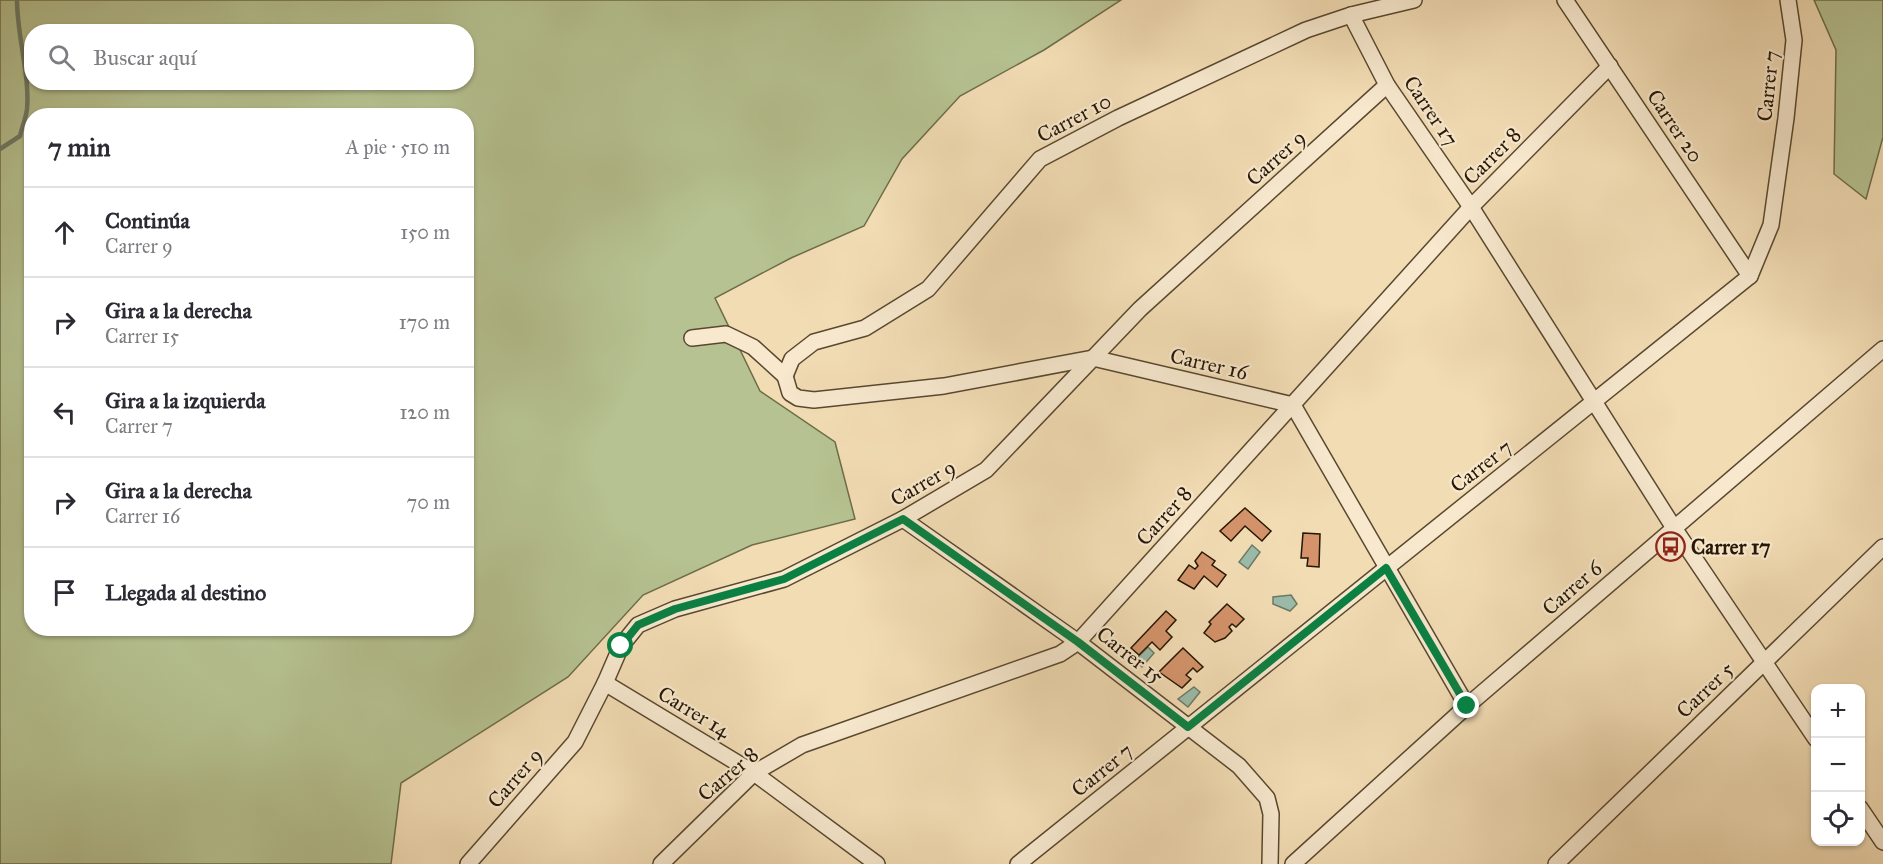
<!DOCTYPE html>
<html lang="es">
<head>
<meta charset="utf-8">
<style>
	body { margin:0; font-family:"IM FELL Great Primer",serif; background:#f2f2f3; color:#2b2b33 }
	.controls { position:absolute; right:18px; bottom:18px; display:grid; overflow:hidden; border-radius:12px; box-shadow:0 2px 4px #0004 }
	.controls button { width:54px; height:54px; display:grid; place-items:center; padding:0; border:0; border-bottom:2px solid #e1e1e2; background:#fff; color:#2b2b33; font:30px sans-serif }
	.stop { position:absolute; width:18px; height:18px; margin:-14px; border:4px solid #0b8043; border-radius:50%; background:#fff }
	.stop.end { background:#0b8043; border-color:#fff; box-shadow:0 2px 6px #0008 }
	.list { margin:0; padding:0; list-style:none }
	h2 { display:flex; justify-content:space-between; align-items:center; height:78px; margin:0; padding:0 24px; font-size:26px }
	h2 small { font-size:20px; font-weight:400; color:#7c7c81 }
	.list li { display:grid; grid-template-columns:39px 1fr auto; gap:18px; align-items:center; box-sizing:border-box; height:90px; padding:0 24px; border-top:2px solid #e1e1e2 }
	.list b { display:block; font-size:22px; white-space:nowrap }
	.list p { margin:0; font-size:20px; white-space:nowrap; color:#7c7c81 }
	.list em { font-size:20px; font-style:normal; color:#7c7c81 }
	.icon { flex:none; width:33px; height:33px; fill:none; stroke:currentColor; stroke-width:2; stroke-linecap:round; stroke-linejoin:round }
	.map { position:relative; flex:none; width:1883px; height:864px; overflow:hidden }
	.search { position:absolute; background:#fff; box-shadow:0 2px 4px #0004; left:24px; top:24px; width:450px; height:66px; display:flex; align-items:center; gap:15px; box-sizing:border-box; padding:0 21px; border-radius:24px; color:#7c7c81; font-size:22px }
	.panel { position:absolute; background:#fff; box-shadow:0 2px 4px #0004; left:24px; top:108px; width:450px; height:528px; border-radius:24px }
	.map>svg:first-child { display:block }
	.green { fill:#b6c291; stroke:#6e6c4a; stroke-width:1.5; fill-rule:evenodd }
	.water { fill:#9bbcaa; stroke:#6c7a67; stroke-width:1.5 }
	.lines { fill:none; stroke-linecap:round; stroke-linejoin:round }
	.stream { stroke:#6c7a67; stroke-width:4.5 }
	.building { fill:#d4936b; stroke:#261603; stroke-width:1.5 }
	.minor-casing { stroke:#59482f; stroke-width:18 }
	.minor { stroke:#f7e8ce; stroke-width:15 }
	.route { stroke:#0b8043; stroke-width:8 }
	.labels { text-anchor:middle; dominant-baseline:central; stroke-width:4.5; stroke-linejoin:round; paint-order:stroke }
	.street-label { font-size:21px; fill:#261603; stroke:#f7e8ce }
	.poi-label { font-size:21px; font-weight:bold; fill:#261603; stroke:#f7e8ce; text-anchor:start }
</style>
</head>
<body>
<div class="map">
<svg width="1883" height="864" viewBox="0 0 1883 864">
	<rect width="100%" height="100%" fill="#f2dcb4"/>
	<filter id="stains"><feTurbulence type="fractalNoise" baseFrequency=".00333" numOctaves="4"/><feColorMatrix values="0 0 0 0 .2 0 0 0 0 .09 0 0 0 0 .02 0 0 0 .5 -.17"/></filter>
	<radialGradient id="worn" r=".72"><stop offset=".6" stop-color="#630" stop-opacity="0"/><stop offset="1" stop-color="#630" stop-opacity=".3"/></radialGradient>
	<g class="green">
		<path d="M0,0H1121L1044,50L960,96L902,159L864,226L791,258L715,298L760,391L835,442L855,519L752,545L643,595L568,677L401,783L391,864H0ZM32,32H466V82H32ZM32,116H466V628H32Z"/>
		<path d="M1814,0H1883V137L1866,199L1834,174L1836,50Z"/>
	</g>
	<g class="water">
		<path d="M1252,545L1260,552L1248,569L1239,562Z"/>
		<path d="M1291,595L1297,604L1290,611L1273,604V597Z"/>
		<path d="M1148,647L1154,653L1142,667L1135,660Z"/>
		<path d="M1194,687L1200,692L1188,707L1178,699Z"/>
	</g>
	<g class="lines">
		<path class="stream" d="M0,149L20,136C22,127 26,118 27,109C30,75 17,36 17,0"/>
	</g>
	<g class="building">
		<path d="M1245,508L1271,531L1262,541L1245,526L1231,541L1220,531Z"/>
		<path d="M1303,533L1320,534L1319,567L1307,566L1308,558H1301Z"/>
		<path d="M1202,552L1215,561L1212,565L1226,575L1217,587L1204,576L1194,589L1178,580L1189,565L1195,569L1198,566L1195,561Z"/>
		<path d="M1227,604L1244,619L1236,627L1232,624L1229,627L1232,631L1225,638L1215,642L1204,633L1211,624L1209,622Z"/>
		<path d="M1166,611L1176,620L1166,631L1172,637L1160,650L1152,642L1139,655L1131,648Z"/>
		<path d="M1183,648L1203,667L1197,672L1193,668L1186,675L1191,679L1182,688L1159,672Z"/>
	</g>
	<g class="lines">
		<defs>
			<g id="minor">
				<path d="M1565,0L1750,276"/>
				<path d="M1351,15L1387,85L1471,207L1674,528L1816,739"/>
				<path d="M692,338L726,334L753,347L785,376"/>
				<path d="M785,376L790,393L798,398L814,400L944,386L1093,358L1293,405L1467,706"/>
				<path d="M785,376L792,359L814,342L865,328L928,289L1040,159L1118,118L1306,30L1351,15L1414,0"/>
				<path d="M903,519L1078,642L1239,766L1267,798L1271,814L1270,864"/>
				<path d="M605,683L754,773L877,864"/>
				<path d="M1860,808L1883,842"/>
				<path d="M468,864L575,742L605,683L621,646L638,625L675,609L784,579L903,519L986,470L1140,309L1387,85"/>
				<path d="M661,864L754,773L802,745L1060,654L1078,642L1471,207L1610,66"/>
				<path d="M1018,864L1750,276L1771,225L1786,118L1794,40L1788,0"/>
				<path d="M1293,864L1467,706L1883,349"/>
				<path d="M1556,864L1883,547"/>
			</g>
		</defs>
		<use href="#minor" class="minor-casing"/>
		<use href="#minor" class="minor"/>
	</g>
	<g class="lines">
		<path class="route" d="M621,646L638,625L675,609L784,579L903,519L1078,642L1188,727L1386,568L1467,706"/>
	</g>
	<defs>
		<symbol id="bus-ring" viewBox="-11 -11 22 22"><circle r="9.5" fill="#f7e8ce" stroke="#8f2418" stroke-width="1.5"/><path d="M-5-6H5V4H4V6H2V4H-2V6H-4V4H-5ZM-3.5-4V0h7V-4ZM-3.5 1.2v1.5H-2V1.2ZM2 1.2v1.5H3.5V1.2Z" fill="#8f2418"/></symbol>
	</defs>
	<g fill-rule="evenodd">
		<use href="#bus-ring" x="1654" y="530" width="33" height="33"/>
	</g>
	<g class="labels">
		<g class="street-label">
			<text transform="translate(1768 86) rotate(-84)">Carrer 7</text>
			<text transform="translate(1431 111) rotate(56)">Carrer 17</text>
			<text transform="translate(1074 118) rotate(-28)">Carrer 10</text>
			<text transform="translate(1675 126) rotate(56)">Carrer 20</text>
			<text transform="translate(1492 156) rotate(-45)">Carrer 8</text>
			<text transform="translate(1276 158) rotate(-42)">Carrer 9</text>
			<text transform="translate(1209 364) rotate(13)">Carrer 16</text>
			<text transform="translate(1481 466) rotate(-38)">Carrer 7</text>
			<text transform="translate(923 483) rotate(-30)">Carrer 9</text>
			<text transform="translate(1164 516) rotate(-48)">Carrer 8</text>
			<text transform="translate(1572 588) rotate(-41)">Carrer 6</text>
			<text transform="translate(1130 655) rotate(38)">Carrer 15</text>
			<text transform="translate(1705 690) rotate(-44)">Carrer 5</text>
			<text transform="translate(694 712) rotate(31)">Carrer 14</text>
			<text transform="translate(1102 770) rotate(-39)">Carrer 7</text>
			<text transform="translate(728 774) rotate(-40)">Carrer 8</text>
			<text transform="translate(515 778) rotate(-49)">Carrer 9</text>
		</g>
		<g class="poi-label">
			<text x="1691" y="547">Carrer 17</text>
		</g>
	</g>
	<rect width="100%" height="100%" filter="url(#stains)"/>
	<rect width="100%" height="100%" fill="url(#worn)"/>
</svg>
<div class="controls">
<button>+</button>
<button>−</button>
<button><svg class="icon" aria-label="locate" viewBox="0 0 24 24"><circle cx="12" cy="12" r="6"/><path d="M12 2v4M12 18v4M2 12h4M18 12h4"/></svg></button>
</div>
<div class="stop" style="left:621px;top:646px"></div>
<div class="stop end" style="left:1467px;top:706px"></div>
<div class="search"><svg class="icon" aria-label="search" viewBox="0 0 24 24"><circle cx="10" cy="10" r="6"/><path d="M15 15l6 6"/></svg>Buscar aquí</div>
<section class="panel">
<h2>7 min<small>A pie · 510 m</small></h2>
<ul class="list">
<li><svg class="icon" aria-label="ahead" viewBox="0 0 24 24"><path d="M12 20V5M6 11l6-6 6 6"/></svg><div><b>Continúa</b><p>Carrer 9</p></div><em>150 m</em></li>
<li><svg class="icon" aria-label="right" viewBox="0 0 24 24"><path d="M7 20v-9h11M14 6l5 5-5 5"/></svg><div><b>Gira a la derecha</b><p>Carrer 15</p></div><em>170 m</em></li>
<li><svg class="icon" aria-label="left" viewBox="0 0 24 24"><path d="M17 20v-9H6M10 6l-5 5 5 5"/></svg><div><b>Gira a la izquierda</b><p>Carrer 7</p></div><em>120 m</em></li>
<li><svg class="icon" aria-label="right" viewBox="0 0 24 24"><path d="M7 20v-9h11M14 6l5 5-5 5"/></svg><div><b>Gira a la derecha</b><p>Carrer 16</p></div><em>70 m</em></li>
<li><svg class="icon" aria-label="arrive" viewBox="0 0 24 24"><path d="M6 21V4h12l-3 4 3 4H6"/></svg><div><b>Llegada al destino</b></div></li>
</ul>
</section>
</div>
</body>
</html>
